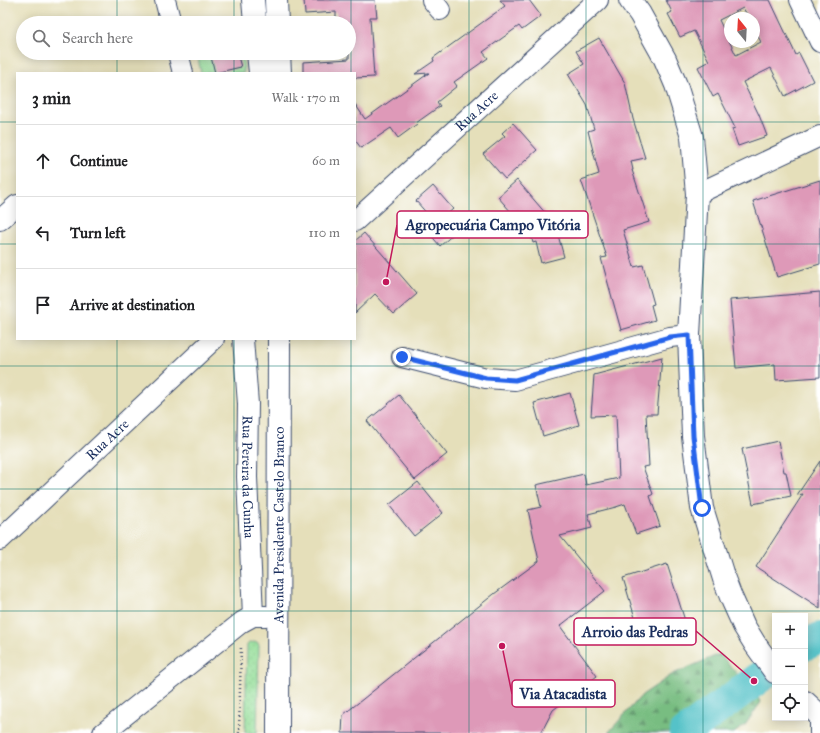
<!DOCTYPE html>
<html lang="en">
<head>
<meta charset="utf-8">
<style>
	body { margin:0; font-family:"IM FELL Great Primer",serif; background:#f6f6f6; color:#202124 }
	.controls { position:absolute; right:12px; bottom:12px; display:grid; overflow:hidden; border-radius:0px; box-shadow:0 2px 10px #0003 }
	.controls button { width:36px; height:36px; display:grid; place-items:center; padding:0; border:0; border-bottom:1px solid #e0e0e0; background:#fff; color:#202124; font:20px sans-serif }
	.compass { position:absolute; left:724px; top:12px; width:36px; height:36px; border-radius:50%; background:#fff; box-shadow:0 2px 10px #0003; rotate:342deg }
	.stop { position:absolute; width:12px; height:12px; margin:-9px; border:3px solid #2563eb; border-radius:50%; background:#fff }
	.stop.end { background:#2563eb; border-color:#fff; box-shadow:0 1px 4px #0008 }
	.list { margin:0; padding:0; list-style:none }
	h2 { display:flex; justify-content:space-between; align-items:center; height:52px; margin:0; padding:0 16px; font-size:17px }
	h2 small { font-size:13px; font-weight:400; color:#757577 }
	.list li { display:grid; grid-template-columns:26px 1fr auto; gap:12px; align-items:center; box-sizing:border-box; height:72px; padding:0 16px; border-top:1px solid #e0e0e0 }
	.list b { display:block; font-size:15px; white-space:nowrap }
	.list em { font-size:13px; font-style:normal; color:#757577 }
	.icon { flex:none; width:22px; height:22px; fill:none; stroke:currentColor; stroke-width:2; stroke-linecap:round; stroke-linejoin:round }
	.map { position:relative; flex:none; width:820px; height:733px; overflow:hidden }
	.search { position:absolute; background:#fff; box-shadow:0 2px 10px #0003; left:16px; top:16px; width:340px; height:44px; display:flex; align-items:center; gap:10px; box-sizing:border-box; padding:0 14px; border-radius:22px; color:#757577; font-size:15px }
	.panel { position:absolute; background:#fff; box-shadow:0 2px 10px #0003; left:16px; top:72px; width:340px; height:268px; border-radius:0px }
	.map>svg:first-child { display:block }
	.grass { fill:url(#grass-dots); stroke:#58867c }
	.forest { fill:url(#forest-firs); stroke:#4a7670 }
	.park { fill:#95de99; stroke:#58867c }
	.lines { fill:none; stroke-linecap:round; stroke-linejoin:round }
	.river { stroke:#54c2c8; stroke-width:32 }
	.building { fill:#de99b8; fill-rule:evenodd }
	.minor-casing { stroke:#39496c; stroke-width:22 }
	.major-casing { stroke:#39496c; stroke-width:24 }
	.path { stroke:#39496c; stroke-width:2.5; stroke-dasharray:1 3; stroke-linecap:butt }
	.minor { stroke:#fff; stroke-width:20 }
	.major { stroke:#fff; stroke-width:22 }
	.route { stroke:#2563eb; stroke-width:5 }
	.grid { fill:none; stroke:#0f766e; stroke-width:1; stroke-opacity:0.55 }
	.labels { text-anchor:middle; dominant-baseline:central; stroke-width:3; stroke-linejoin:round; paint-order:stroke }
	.street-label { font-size:14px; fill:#1b2f5e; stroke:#fff }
	.leader { fill:none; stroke:#c2185b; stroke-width:1.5 }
	.callout-dot { fill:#c2185b; stroke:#fff; stroke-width:1.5 }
	.callout { fill:#fff; stroke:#c2185b; stroke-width:1.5 }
	.callout-label { font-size:15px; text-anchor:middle; font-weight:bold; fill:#1b2f5e }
</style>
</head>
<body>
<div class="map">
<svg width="820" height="733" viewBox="0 0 820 733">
	<defs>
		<pattern id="grass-dots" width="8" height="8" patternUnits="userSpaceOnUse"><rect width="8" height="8" fill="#95de99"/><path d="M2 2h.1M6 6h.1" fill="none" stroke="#80bf86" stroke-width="1.8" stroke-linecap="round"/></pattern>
		<pattern id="forest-firs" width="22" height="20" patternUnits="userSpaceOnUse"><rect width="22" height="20" fill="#78bd81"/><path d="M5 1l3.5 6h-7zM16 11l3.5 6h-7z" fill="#629a6d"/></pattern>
	</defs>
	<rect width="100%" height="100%" fill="#fff"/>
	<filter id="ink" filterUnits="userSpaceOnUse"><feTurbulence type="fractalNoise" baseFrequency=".025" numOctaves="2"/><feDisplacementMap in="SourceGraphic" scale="8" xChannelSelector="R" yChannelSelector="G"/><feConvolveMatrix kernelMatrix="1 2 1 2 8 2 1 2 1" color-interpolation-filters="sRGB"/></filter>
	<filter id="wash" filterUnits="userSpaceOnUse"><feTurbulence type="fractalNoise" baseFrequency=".012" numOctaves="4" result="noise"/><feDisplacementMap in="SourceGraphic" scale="16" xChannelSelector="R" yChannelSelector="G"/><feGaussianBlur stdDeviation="0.9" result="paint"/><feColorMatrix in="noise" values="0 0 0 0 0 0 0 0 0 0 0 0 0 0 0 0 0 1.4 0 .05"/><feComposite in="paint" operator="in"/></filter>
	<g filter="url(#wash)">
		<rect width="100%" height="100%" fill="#e5dfba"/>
		<path class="grass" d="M253,642L258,643L259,645L257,733H245L247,645L249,643Z"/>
		<path class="forest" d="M720,654L761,702L745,725L734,733H608L642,695L673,674Z"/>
		<path class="park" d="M197,53H243L244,73H201Z"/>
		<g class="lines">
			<g class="river">
				<path d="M805,645L820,638"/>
				<path d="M685,733L775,666"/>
			</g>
		</g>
		<g id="blocks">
			<g class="building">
				<path d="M304,0H375L377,17H370L374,77L355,78V73H303V62L349,59V23H336V12L305,14Z"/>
				<path d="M500,0H529L541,16L522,30L519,26L483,52L488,58L454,82L457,86L437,102L440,106L416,123L417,124L398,138L391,128L361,148L355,140V104L365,119L429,73L415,74L434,61L433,58L505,6Z"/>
				<path d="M666,0H770L796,55L799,53L813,81L785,96L771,68L743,82L759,115L767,136L738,146L732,129L735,128L718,94L713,97L698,67L709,61L694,31L680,37L668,14L672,12ZM743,8L749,18H754V29L761,42L736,55L719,20Z"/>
				<path d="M599,38L625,83L633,119L645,158L631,161L633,170H632L649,222L623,230L634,267L643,265L654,304L651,305L655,320L621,330L601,258L607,257L581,180L599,174L588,131L594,129L587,105L568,74L584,64L576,51Z"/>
				<path d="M210,53H237L241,67L215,73Z"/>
				<path d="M513,123L537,150L505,179L483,154L505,136L502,133Z"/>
				<path d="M517,180L547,215L552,213L564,257L541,263L536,242L533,243L531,235L498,197Z"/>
				<path d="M820,180V264L777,277L753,201Z"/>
				<path d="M433,186L453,209L436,224L416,201Z"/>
				<path d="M446,219L457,231L440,246L429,233Z"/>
				<path d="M364,233L417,294L394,314L375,294L355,313V241Z"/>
				<path d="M820,292V377L776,380L775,364L736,368L730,300Z"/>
				<path d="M662,357L657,414H646L649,466L643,467L653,494L650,496L660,526L636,534L625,504L616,507L588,514L592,528L560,536L605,591L560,626L597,676L553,710L541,733H342L343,715L494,594L539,561L528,510L541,507L536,485L584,474L586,485L619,478L616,415L591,416L594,375Z"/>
				<path d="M570,393L579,425L543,436L534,403Z"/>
				<path d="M399,395L447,454L415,480L367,421Z"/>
				<path d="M778,441L784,472H786L791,496L753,504L742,449Z"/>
				<path d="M820,461V608L756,567L803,494L797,495Z"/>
				<path d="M418,482L443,513L414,536L389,505Z"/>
				<path d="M667,564L687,627L642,641L623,578Z"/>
			</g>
		</g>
	</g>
	<g filter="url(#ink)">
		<use href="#blocks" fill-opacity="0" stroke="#39496c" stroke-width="1"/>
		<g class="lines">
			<defs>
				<g id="minor">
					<path d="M165,0L171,23"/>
					<path d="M432,0L440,10"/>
					<path d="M800,0L820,42"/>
					<path d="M178,53L183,73"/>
					<path d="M697,194L820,136"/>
					<path d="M0,220L17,205"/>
					<path id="s1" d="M355,221L598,0"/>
					<path id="s2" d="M243,339L248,404L247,477L253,616"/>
					<path d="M402,357L486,378L515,380L670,337L689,335"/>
					<path id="s3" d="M0,540L214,339"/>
					<path d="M820,716V733"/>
					<path d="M103,733L242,622L253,616H266"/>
				</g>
				<g id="major">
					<path d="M253,0L255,23"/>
					<path d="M276,0L277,23"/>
					<path d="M630,0L640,14L665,59L676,85L692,137L697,194L689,335L693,436L702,508L724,579L731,597L744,626L755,644L775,672"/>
					<path d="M258,53L260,73"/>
					<path d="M279,53L280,73"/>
					<path d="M805,702L820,716"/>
					<path id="s4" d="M278,733L279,339"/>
				</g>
			</defs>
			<use href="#minor" class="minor-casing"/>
			<use href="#major" class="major-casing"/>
			<path class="path" d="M239,733L241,646"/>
			<use href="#minor" class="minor"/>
			<use href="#major" class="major"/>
		</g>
	</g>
	<g class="lines" filter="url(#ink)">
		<path class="route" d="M402,357L486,378L515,380L670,337L689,335L693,436L702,508"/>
	</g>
	<path class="grid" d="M117,0V23M234,0V23M351,0V73M469,0V733M586,0V733M703,0V733M117,53V73M234,53V73M0,122H17M355,122H820M0,244H17M355,244H820M117,339V733M234,339V733M351,339V733M0,366H820M0,489H820M0,611H820"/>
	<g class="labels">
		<g class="street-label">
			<text stroke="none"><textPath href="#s1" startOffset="164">Rua Acre</textPath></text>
			<text stroke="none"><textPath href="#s3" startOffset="147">Rua Acre</textPath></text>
			<text stroke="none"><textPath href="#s2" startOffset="138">Rua Pereira da Cunha</textPath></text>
			<text stroke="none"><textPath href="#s4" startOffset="208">Avenida Presidente Castelo Branco</textPath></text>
		</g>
	</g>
	<path class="leader" d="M386 282L397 225M754 681L696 631M502 646L512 694"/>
	<g class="callout-dot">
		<circle cx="386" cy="282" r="4"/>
		<circle cx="754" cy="681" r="4"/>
		<circle cx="502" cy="646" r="4"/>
	</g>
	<g class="callout">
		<rect x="397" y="211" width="191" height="27" rx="4"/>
		<rect x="574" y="618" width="122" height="27" rx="4"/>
		<rect x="512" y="680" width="103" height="27" rx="4"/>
	</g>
	<g class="callout-label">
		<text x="493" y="230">Agropecuária Campo Vitória</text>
		<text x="635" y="637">Arroio das Pedras</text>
		<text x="563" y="699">Via Atacadista</text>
	</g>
</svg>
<div class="controls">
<button>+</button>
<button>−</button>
<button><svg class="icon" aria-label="locate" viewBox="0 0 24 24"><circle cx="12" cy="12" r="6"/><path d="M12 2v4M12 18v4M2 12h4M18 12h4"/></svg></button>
</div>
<svg class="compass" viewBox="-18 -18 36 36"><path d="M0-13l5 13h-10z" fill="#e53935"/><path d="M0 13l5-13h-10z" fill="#757577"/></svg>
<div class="stop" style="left:702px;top:508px"></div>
<div class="stop end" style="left:402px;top:357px"></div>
<div class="search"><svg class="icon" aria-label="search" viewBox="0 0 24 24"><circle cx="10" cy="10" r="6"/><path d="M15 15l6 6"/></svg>Search here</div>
<section class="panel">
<h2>3 min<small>Walk · 170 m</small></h2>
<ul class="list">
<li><svg class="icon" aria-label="ahead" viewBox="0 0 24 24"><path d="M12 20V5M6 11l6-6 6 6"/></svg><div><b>Continue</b></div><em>60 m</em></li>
<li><svg class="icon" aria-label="left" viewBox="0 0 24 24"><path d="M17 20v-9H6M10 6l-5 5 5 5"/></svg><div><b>Turn left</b></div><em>110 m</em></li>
<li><svg class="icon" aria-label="arrive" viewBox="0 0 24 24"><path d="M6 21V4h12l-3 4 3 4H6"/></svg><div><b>Arrive at destination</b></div></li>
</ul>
</section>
</div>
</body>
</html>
